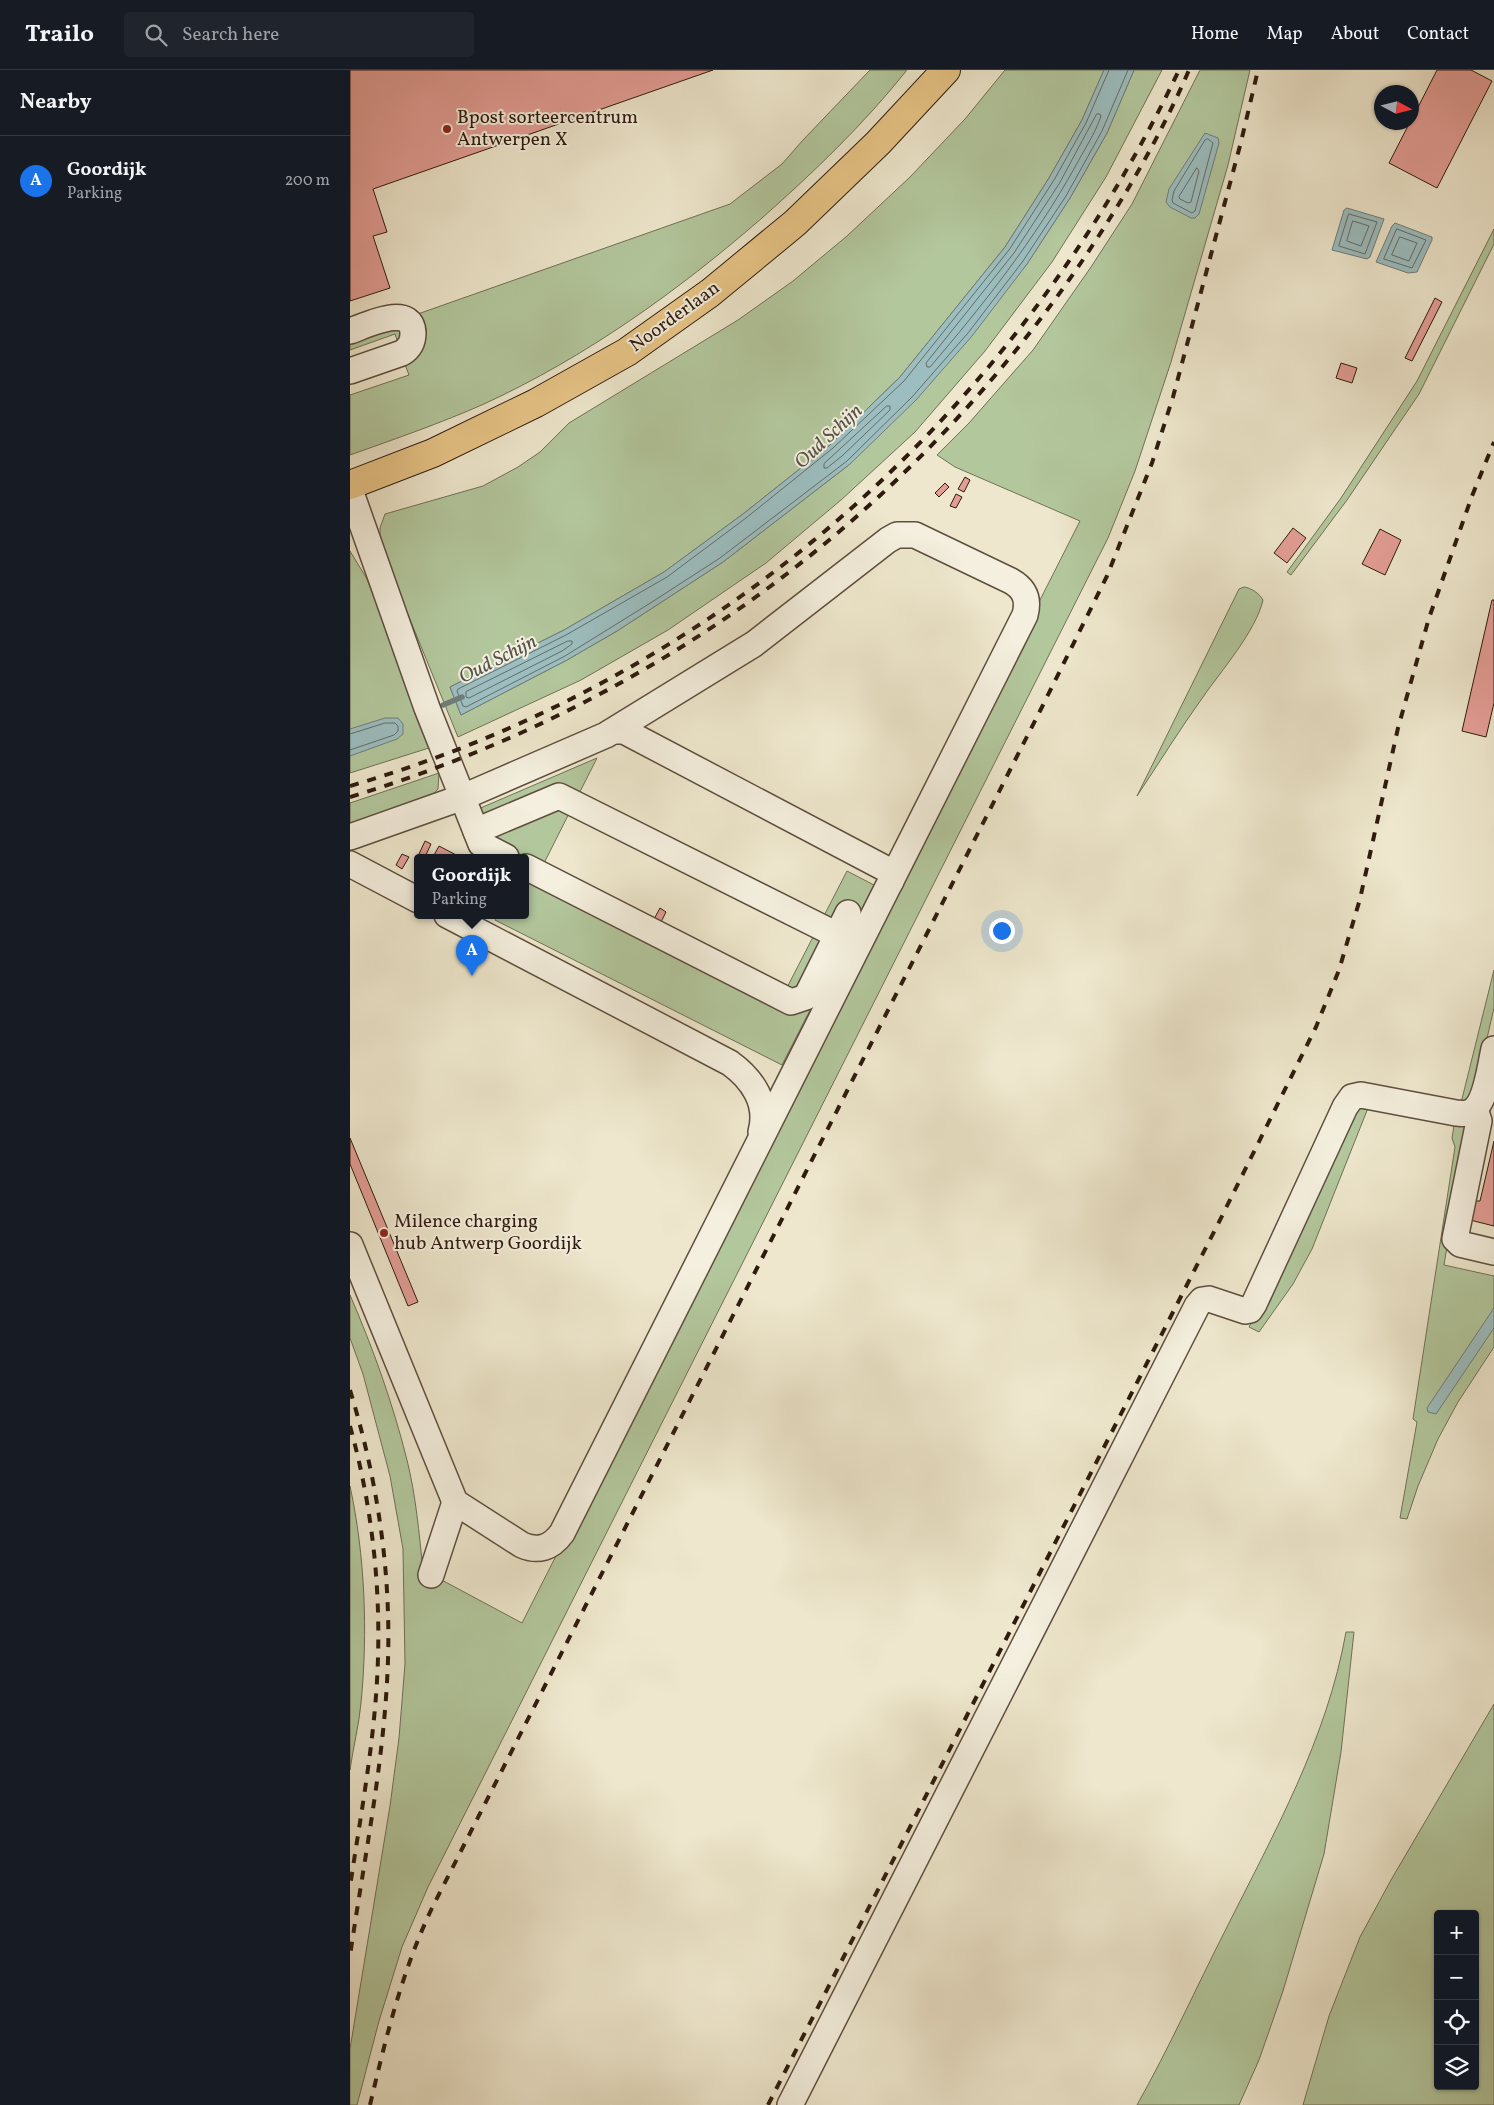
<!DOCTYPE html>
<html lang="en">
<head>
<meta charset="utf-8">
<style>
	body { margin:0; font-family:Vollkorn,serif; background:#20242c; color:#f1f3f6 }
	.controls { position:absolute; right:15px; bottom:15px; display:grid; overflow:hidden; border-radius:5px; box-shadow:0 1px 4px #0004 }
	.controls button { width:45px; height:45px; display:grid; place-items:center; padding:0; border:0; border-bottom:1px solid #363941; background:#171b24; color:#f1f3f6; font:25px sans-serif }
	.compass { position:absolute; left:1024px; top:15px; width:45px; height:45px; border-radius:50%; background:#171b24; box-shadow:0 1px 4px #0004; rotate:97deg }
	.you { position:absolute; left:651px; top:860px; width:18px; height:18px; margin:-12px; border:4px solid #fff; border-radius:50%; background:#1a73e8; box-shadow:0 0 0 8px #1a73e833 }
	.badge { display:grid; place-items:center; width:32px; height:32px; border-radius:50%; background:#1a73e8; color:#fff; font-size:16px; font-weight:700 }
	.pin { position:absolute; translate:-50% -41px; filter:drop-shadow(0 1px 2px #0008) }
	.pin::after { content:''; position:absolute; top:26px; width:18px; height:15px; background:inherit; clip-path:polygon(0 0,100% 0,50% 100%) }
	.popup { position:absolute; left:64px; top:784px; width:115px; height:65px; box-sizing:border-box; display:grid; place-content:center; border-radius:5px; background:#171b24; filter:drop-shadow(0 1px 4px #0005); font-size:16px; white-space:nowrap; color:#9ea1a6 }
	.popup b { font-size:19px; color:#f1f3f6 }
	.popup::after { content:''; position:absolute; left:50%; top:100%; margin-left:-10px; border:10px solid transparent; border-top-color:#171b24 }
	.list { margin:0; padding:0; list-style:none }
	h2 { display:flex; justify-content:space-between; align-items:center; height:65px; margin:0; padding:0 20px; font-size:21px }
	h2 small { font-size:16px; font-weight:400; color:#9ea1a6 }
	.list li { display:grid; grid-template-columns:32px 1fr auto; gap:15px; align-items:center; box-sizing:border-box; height:90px; padding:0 20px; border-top:1px solid #363941 }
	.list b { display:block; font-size:19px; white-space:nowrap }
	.list p { margin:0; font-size:16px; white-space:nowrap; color:#9ea1a6 }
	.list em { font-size:16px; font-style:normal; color:#9ea1a6 }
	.icon { flex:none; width:28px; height:28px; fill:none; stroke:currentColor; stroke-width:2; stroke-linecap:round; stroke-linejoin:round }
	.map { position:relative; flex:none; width:1144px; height:2035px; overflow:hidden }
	header { display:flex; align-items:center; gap:30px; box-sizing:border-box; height:70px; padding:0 25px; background:#171b24; border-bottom:1px solid #363941 }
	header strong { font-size:24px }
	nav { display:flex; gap:28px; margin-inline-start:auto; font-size:18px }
	.search { width:350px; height:45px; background:#20242c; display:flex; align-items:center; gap:12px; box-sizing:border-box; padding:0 18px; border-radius:5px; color:#9ea1a6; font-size:19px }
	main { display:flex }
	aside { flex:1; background:#171b24 }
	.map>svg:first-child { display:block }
	.green { fill:#b3c79d; stroke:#707156; fill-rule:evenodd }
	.water { fill:#9cbec0; stroke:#707d79 }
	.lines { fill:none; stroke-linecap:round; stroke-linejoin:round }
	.shore { stroke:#656c67; stroke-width:1 }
	.stream { stroke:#707d79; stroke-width:5.5 }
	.building { fill:#e49e96; stroke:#2e1b0e }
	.minor-casing { stroke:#5e4e3e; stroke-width:28 }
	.major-casing { stroke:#2e1b0e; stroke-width:30 }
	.minor { stroke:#f4efde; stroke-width:25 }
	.major { stroke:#e7c486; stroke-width:28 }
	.rail { stroke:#2e1b0e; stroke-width:4; stroke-dasharray:9 9; stroke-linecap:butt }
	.poi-dot { fill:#8f2418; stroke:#f4efde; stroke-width:2 }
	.labels { text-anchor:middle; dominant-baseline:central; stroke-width:4; stroke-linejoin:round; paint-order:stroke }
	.poi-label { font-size:19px; fill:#2e1b0e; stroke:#f4efde; text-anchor:start }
	.street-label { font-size:19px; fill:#2e1b0e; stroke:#f4efde }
	.water-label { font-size:20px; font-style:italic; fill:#54544c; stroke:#f4efde }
</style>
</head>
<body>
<header>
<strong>Trailo</strong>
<div class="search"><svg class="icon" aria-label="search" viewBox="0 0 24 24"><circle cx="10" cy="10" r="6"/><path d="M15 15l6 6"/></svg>Search here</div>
<nav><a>Home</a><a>Map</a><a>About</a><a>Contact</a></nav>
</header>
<main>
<aside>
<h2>Nearby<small></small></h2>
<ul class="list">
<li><span class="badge">A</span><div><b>Goordijk</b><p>Parking</p></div><em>200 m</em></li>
</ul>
</aside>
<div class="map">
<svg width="1144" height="2035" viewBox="0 0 1144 2035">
	<rect width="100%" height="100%" fill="#eee7cd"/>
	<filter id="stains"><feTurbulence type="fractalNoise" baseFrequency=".004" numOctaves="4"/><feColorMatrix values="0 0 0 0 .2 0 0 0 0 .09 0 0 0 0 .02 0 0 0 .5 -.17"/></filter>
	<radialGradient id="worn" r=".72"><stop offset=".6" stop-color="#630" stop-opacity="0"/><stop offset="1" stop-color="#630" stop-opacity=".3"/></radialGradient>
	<g class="green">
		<path d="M520,0H557C514,54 464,102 412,148C328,221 236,287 134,334C91,353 45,369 0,385V325L59,305L54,292L65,245L380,134L432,94L453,70Z"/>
		<path d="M655,0H754L732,50L699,108L655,177L550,307L480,375L393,444L314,502L214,560L100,617L111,645L217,590L267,561L373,492L500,394L677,194L720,128L757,63L784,0H812L756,107L702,192L635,281L565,362L491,430L416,493L318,560L231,610L108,667L30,476V458L35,444L133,416L168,397L190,382L219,353L388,250L443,211L497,166L560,107L615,49Z"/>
		<path d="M850,0H900L878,95L821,292L785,401L758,468L78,1817L52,1877L29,1951L7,2035H0V1979L40,1736L49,1668L55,1594L53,1479L40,1406L13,1304L0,1268V1225C23,1278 43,1334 57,1390C66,1426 69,1463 73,1500L172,1553L730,451L605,397L587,385L619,353L683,280L741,197L782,134Z"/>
		<path d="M1144,159V174L1069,324L997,430L941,505L937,502L991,428L1067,311Z"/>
		<path d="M47,258L53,263L49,276L45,264L0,280V272Z"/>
		<path d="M0,481L17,509L82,677L0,703Z"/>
		<path d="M894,517C901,518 909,523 913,530C906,561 871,601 853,627C830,659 809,693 787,726L889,519Z"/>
		<path d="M247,688L185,811L429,933L497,801L524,815L432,995L145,850L148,845H176V790L174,787L137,768L126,740Z"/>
		<path d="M89,703L88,719L82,726L0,753V733Z"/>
		<path d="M1144,900V938L1125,1020L1110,1037Z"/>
		<path d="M1020,1033L962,1179L943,1214L909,1262L899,1257L999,1045L1006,1038Z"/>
		<path d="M1105,1050H1118L1094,1195L1144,1206V1277L1108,1332L1088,1369L1068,1416L1057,1449L1050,1448L1067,1352L1063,1349L1105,1077L1102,1068Z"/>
		<path d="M0,1416C15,1485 18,1563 11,1633C9,1655 3,1678 0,1700Z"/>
		<path d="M996,1562H1004L991,1682L974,1784L933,1921L909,1990L889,2035H787C819,1978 846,1918 876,1859C924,1763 977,1669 996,1562Z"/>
		<path d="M1144,1634V2035H953L979,1946L1010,1867L1041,1810ZM1088,1844H1125V2016H1088Z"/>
	</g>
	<g class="water">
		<path d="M754,0H784L757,63L720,128L677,194L622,266L566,330L500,394L373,492L267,561L217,590L111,645L100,617L214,560L314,502L393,444L480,375L550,307L655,177L699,108L732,50Z"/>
		<path d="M855,63L868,68L869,73L849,144L845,148H841L820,137L816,132L819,119Z"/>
		<path d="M997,138L1034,149L1020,187L1017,189L982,180L994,140Z"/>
		<path d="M1045,153L1082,167V170L1067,202L1058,203L1026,192L1042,156Z"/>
		<path d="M35,648H48L53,654V664L47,669L0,686V659Z"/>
		<path d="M1144,1238V1258L1086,1344L1078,1342L1077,1338L1083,1329Z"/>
	</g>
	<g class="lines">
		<g class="shore">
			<path d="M759,0L736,53L704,110L659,180L554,311L483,378L396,448L317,507L216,565L108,619L107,621L113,636L116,637L215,586L302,532L370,488L497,391L562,327L618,263L673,191L716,126L752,61L778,0"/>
			<path d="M747,44H750L751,46C745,64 734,80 725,97C685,169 634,234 580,297H577L576,293L664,183L709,114Z"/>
			<path d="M858,69L863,73L845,141L842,143L823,133L822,130L824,121L855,70Z"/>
			<path d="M847,98L849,101L841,132L838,133L830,129L829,127Z"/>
			<path d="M999,144L1027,152L1015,184L989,176Z"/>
			<path d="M1003,151L1019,156L1011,176L997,171Z"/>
			<path d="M1047,159L1076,170L1062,198L1034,189Z"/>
			<path d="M1050,167L1067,173L1059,191L1042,185Z"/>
			<path d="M537,336H540V340L492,386L477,398H474V394Z"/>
			<path d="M218,571H222V574L212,581L119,628L116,627V622Z"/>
			<path d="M0,664L35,653H45L48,656V661L44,665L0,680"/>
		</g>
		<path class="stream" d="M93,635L112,627"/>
	</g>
	<g class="building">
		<path d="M0,0H363L23,119L37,162L23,166L40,218L0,231Z"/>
		<path d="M1087,0H1121L1142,11L1087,118L1039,93L1060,52H1062V49Z"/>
		<path d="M1085,228L1092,232L1062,291L1055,288Z"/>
		<path d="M991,293L1007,298L1002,313L986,308Z"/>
		<path d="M615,407L620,410L614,422L608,419Z"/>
		<path d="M595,413L599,417L589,427L585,423Z"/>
		<path d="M606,424L612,427L606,438L600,436Z"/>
		<path d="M943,458L956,468L937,493L924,483Z"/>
		<path d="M1030,459L1051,470L1035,505L1012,494Z"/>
		<path d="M1142,530H1144V633L1136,667L1112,661Z"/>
		<path d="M75,771L81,774L75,787L69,784Z"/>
		<path d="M89,776L110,787H83Z"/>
		<path d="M52,784L59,787L52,799L46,795Z"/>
		<path d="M310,838L316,842L310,854L303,851Z"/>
		<path d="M0,1068L68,1232L58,1236L0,1094Z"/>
		<path d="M1144,1071V1156L1120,1150L1125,1131H1130Z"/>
	</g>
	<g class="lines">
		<defs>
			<g id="minor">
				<path d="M0,261C15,256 62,232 63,263C63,272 60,278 52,283L0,301"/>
				<path d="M0,420L77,638L131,774L156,787"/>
				<path d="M264,661H274L538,800L541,804V811"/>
				<path d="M126,761L209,726L487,865"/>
				<path d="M0,767L113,727L256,665L404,574L538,470L547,465H565L661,511C675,519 679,530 675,545L212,1463C201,1478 188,1482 172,1475L105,1432L0,1175"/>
				<path d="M0,794L68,830"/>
				<path d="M176,797L441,932L456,927L498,843"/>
				<path d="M97,845L380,993C402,1009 419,1033 411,1062"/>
				<path d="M1125,1039L1129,1051L1105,1169L1110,1174L1144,1182"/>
				<path d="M81,1505L105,1432"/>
				<path d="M440,2035L847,1236L852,1230L859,1229L895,1241L900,1240L904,1234L995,1037L1002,1027L1011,1025L1106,1043C1109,1043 1114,1044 1118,1043C1136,1038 1140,996 1144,979"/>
			</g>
			<path id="major" d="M0,415L83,383L186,333L277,282L360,223L445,153L528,73L596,0"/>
		</defs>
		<use href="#minor" class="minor-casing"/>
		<use href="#major" class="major-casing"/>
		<use href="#minor" class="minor"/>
		<use href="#major" class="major"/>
		<g class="rail">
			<path d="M0,716C368,609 665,345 829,0"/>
			<path d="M0,727C297,637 549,455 726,200C769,137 809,70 839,0"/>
			<path d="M0,1320C29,1415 43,1513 37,1612C32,1702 13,1796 0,1886"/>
			<path d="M0,1356C23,1439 32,1525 27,1611C23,1680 10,1749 0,1817"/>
			<path d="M20,2035C36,1967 52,1901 82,1838L691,639L757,506L802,393L823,327L891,72L908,0"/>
			<path d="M418,2035L868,1154L966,957L989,900L1010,829L1048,658L1079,548L1122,426L1144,372"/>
		</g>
	</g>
	<g class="poi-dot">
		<circle cx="97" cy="59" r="5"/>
		<circle cx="34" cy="1163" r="5"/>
	</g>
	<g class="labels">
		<g class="poi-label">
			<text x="107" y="48">Bpost sorteercentrum<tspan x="107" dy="22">Antwerpen X</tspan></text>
			<text x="44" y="1152">Milence charging<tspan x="44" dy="22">hub Antwerp Goordijk</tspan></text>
		</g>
		<g class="street-label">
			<text transform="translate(325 247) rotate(-36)">Noorderlaan</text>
		</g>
		<g class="water-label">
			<text transform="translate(479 367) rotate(-43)">Oud Schijn</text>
			<text transform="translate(148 590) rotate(-27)">Oud Schijn</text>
		</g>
	</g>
	<rect width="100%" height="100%" filter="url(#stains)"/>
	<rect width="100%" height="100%" fill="url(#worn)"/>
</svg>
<div class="controls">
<button>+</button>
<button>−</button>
<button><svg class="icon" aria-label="locate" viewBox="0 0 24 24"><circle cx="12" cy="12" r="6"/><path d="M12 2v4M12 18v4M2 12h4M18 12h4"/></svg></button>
<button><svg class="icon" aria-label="layers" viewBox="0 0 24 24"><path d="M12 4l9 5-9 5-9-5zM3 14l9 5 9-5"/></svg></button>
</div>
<svg class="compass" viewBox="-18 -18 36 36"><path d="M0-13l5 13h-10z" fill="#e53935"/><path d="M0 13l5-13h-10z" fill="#9ea1a6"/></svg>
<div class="you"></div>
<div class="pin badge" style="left:122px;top:906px">A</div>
<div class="popup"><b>Goordijk</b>Parking</div>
</div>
</main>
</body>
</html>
